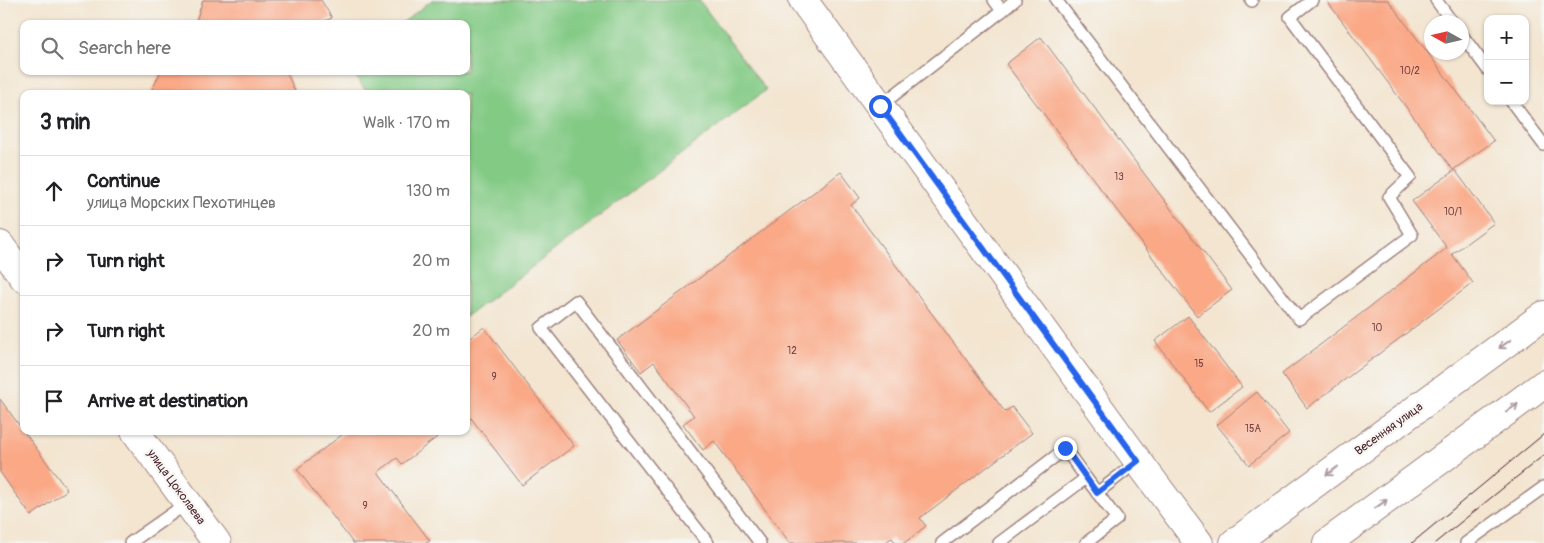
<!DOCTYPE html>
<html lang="en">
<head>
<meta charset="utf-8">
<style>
	body { margin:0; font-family:Pangolin,sans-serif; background:#f6f6f6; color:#202124 }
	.controls { position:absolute; right:15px; top:15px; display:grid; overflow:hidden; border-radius:10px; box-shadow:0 1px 4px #0004 }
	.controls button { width:45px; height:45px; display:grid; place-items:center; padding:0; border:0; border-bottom:1px solid #e0e0e0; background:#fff; color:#202124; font:25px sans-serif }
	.compass { position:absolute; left:1424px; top:15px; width:45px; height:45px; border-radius:50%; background:#fff; box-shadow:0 1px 4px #0004; rotate:278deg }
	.stop { position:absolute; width:15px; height:15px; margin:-11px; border:4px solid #2563eb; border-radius:50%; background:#fff }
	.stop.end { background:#2563eb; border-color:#fff; box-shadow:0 1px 5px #0008 }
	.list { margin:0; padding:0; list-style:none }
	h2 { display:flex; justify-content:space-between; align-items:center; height:65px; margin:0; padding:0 20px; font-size:21px }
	h2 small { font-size:16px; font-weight:400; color:#757577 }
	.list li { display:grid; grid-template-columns:32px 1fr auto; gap:15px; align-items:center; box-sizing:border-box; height:70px; padding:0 20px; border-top:1px solid #e0e0e0 }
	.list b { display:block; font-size:19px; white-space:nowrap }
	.list p { margin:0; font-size:16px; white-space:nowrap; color:#757577 }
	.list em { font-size:16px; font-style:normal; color:#757577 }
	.icon { flex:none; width:28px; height:28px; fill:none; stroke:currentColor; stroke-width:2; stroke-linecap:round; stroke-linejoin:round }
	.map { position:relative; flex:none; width:1544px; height:543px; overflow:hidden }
	.search { position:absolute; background:#fff; box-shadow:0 1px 4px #0004; left:20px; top:20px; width:450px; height:55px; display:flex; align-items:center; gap:12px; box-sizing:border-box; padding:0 18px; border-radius:10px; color:#757577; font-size:19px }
	.panel { position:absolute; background:#fff; box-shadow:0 1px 4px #0004; left:20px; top:90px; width:450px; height:345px; border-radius:10px }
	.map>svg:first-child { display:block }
	.green { fill:#83ca85; stroke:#667458 }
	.building { fill:#faa886 }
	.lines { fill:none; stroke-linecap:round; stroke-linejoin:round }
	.lane-casing { stroke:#9e827e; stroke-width:14 }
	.secondary-casing { stroke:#9e827e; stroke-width:30 }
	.lane { stroke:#fff; stroke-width:11 }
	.secondary { stroke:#fff; stroke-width:28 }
	.tram { stroke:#4a1f2b; stroke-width:1 }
	.oneway { stroke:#ae9aa0 }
	.route { stroke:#2563eb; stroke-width:6 }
	.labels { text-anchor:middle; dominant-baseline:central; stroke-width:4.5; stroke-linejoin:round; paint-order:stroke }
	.number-label { font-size:10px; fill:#764142 }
	.street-label { font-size:12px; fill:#4a1f2b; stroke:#f6f6f2 }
</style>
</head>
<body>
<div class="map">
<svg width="1544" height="543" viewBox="0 0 1544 543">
	<rect width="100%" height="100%" fill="#f6f6f2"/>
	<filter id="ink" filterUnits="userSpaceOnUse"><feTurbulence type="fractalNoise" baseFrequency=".02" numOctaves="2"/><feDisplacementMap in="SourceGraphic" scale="10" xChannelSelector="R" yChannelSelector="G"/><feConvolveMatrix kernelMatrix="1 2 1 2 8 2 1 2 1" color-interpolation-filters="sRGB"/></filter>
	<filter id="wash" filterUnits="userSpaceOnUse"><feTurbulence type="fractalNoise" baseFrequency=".0096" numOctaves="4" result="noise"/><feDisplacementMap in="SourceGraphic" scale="20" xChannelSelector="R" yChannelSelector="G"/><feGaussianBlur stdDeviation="1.12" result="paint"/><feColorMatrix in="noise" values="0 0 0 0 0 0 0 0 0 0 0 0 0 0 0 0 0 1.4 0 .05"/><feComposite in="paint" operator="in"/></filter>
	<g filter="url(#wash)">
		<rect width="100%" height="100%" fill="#f3e5d0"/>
		<path class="green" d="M432,0H699L766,90L466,317V94H368L352,71H466V24H401Z"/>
		<g id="blocks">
			<g class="building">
				<path d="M203,0H321L332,18L317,24H195Z"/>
				<path d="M1328,0H1388L1494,141L1453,170L1327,1Z"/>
				<path d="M1041,37L1232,290L1197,316L1006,64Z"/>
				<path d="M161,71H286L296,94H150Z"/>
				<path d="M1455,170L1494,223L1452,254L1473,283L1307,408L1282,374L1447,248L1412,201Z"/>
				<path d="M841,172L860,198L851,205L1005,412L1012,407L1032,433L920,518L926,526L904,543H896L892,538L884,543H790L714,441L703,450L683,424L694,416L654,362L641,372L617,340Z"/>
				<path d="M1188,316L1242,387L1209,412L1155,341Z"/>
				<path d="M484,327L574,446L522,485L468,414L466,415V341Z"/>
				<path d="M1257,392L1289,433L1249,465L1217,425Z"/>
				<path d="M0,399L67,490L31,516L0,472Z"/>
				<path d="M347,431H445L402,464L397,458L378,472L430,541L426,543H353L297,469Z"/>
			</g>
		</g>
	</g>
	<g filter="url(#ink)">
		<use href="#blocks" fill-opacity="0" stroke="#9e827e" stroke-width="1"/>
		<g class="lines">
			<defs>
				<g id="lane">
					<path d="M1056,0L1299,319L1412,235L1389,197L1410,177L1290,17L1312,0"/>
					<path d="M1251,0L1252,1"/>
					<path d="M1436,0L1452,22"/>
					<path d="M1002,11L1015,0"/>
					<path d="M1462,35L1488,70"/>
					<path d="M1511,101L1544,145"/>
					<path d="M880,106L1002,11L994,0"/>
					<path d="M1097,493L1138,461"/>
					<path d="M130,543L187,503"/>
					<path d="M708,543L541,328L576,301L760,543"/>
					<path d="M942,543L1065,449L1086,478L999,543"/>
					<path d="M1086,543L1117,519L1086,478"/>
					<path d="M1466,543L1544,487"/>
				</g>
				<g id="secondary">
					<path d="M803,0L1138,461L1199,543"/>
					<path d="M0,245L24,278"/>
					<path d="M135,431L217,543"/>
					<path d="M1234,543L1544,315"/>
					<path d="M1327,543L1544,384"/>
				</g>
			</defs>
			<use href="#lane" class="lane-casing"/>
			<use href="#secondary" class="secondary-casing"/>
			<use href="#lane" class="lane"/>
			<use href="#secondary" class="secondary"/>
			<g class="tram">
				<path d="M1412,543L1544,434"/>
				<path d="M1435,543L1544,455"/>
			</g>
		</g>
		<defs><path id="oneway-shaft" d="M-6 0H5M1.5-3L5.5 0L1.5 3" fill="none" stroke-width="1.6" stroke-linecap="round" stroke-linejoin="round" transform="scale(1.25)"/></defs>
		<g class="oneway">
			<use href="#oneway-shaft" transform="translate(1505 344) rotate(144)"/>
			<use href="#oneway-shaft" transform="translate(1512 408) rotate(-36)"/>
			<use href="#oneway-shaft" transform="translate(1332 471) rotate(144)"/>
			<use href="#oneway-shaft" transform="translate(1381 504) rotate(-36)"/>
		</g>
	</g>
	<g class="lines" filter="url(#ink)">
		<path class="route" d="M880,106L1138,461L1097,493L1065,448"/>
	</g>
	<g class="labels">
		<g class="number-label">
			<text x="1410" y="71">10/2</text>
			<text x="1119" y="177">13</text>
			<text x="1453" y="212">10/1</text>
			<text x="1377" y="328">10</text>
			<text x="792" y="351">12</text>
			<text x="1199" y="364">15</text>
			<text x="494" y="377">9</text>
			<text x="1253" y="429">15А</text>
			<text x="365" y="506">9</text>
		</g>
		<g class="street-label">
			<text transform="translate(1389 429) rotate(-36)">Весенняя улица</text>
			<text transform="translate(176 487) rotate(54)">улица Цоколаева</text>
		</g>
	</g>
</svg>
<div class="controls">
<button>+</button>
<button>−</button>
</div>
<svg class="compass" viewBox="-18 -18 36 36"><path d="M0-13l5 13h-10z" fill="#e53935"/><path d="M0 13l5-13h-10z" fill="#757577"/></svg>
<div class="stop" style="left:880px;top:106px"></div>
<div class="stop end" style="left:1065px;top:448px"></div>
<div class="search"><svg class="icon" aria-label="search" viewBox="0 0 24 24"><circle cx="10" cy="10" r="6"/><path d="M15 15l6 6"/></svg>Search here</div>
<section class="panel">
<h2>3 min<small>Walk · 170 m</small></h2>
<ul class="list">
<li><svg class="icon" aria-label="ahead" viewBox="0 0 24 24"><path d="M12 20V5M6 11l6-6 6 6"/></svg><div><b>Continue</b><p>улица Морских Пехотинцев</p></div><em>130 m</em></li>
<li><svg class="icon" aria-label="right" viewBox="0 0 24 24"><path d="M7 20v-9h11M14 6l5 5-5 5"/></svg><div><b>Turn right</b></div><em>20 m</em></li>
<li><svg class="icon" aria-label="right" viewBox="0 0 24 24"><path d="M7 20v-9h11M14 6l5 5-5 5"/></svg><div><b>Turn right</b></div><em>20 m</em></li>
<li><svg class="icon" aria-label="arrive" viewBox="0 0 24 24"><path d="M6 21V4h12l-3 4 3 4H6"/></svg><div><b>Arrive at destination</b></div></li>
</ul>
</section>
</div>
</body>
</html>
